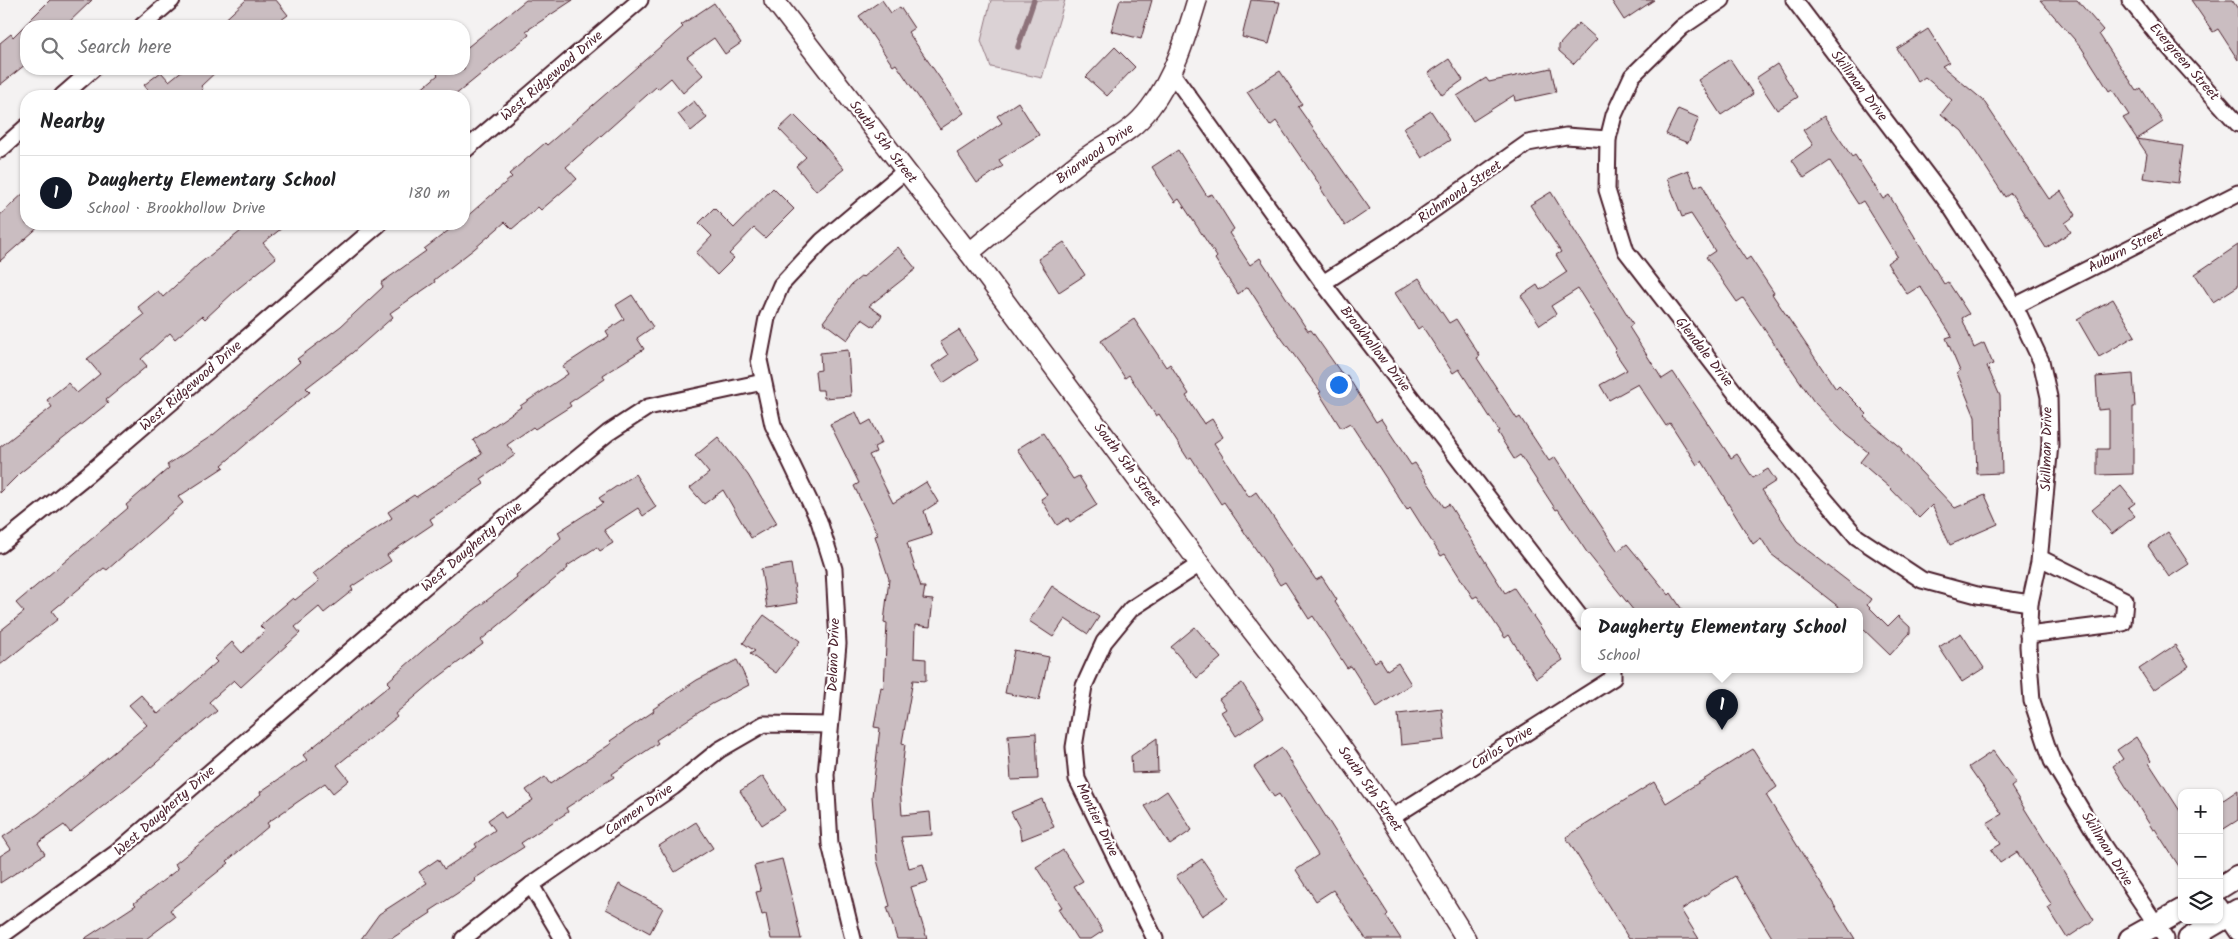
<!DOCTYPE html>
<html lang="en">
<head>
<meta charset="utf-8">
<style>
	body { margin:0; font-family:Kalam,sans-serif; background:#f6f6f6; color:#202124 }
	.controls { position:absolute; right:15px; bottom:15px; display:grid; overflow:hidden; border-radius:10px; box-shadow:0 1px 4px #0004 }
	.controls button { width:45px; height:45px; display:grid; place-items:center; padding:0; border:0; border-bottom:1px solid #e0e0e0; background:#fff; color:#202124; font:25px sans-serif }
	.you { position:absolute; left:1338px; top:384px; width:18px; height:18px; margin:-12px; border:4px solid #fff; border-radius:50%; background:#1a73e8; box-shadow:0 0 0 8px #1a73e833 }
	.badge { display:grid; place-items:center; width:32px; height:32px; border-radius:50%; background:#111827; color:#fff; font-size:16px; font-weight:700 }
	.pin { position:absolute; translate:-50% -41px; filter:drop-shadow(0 1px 2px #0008) }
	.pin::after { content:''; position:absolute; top:26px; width:18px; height:15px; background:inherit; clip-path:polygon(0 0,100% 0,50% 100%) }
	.popup { position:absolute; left:1581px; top:608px; width:282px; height:65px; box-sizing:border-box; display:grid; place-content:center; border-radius:10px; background:#fff; filter:drop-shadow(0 1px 4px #0005); font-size:16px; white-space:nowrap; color:#757577 }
	.popup b { font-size:19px; color:#202124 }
	.popup::after { content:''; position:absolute; left:50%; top:100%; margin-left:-10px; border:10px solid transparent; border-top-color:#fff }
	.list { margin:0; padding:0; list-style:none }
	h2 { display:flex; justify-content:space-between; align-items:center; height:65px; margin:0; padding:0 20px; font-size:21px }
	h2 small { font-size:16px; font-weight:400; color:#757577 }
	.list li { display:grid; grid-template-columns:32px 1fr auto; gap:15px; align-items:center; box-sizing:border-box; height:75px; padding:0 20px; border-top:1px solid #e0e0e0 }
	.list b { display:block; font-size:19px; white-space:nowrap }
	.list p { margin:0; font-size:16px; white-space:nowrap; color:#757577 }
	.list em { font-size:16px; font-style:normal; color:#757577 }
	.icon { flex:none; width:28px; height:28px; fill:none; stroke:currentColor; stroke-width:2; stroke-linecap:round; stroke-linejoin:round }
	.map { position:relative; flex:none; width:2238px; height:939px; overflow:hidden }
	.search { position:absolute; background:#fff; box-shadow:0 1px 4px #0004; left:20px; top:20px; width:450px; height:55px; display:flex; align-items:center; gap:12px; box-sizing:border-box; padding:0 18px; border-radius:20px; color:#757577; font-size:19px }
	.panel { position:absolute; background:#fff; box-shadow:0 1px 4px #0004; left:20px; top:90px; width:450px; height:140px; border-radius:20px }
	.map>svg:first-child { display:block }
	.green { fill:#dbd2d5; stroke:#927880 }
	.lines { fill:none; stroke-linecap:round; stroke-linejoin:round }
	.stream { stroke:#8d727a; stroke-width:5.5 }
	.building { fill:#cabdc1; stroke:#4a1f2b }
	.minor-casing { stroke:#4a1f2b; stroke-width:19 }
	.tertiary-casing { stroke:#4a1f2b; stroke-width:22 }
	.secondary-casing { stroke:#4a1f2b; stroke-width:25 }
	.minor { stroke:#fff; stroke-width:15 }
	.tertiary { stroke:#fff; stroke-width:19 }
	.secondary { stroke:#fff; stroke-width:21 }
	.labels { text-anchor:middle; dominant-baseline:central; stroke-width:4.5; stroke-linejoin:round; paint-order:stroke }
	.street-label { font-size:14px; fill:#4a1f2b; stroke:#fff }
</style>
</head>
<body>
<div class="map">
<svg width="2238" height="939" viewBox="0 0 2238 939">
	<rect width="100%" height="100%" fill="#f4f2f2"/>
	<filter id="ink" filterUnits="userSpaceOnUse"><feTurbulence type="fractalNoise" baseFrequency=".02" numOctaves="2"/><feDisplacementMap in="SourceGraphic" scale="10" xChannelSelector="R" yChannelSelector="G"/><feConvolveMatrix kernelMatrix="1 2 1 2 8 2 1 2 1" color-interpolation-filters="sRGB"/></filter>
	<g filter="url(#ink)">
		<path class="green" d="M991,0H1065L1042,78L991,67L981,41Z"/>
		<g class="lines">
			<path class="stream" d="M1018,47L1034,0"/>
		</g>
		<g class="building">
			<path d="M50,0H92L65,26H26V64L0,85V43L11,34L13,37Z"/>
			<path d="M246,0H276L288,15L273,26H218Z"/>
			<path d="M526,0H573L526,31L529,35L454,96H413L438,75L433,69H464V50Z"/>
			<path d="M882,0L891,13L900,7L914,28L908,32L964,113L940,129L896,64L893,66L859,16Z"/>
			<path d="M1120,0H1152L1141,39L1111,31Z"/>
			<path d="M1251,0L1280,2L1269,44L1242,37Z"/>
			<path d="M1611,0H1654L1624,20Z"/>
			<path d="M2040,0H2077L2103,30L2099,34L2137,91L2141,88L2163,122L2137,139L2123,118L2129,115L2112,89L2109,91L2081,47Z"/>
			<path d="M2191,0H2232L2238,9V60L2218,29L2213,32Z"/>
			<path d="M714,3L741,43L725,54L714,38L687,57L703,75L683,93L671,78L658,89L656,87L566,167L577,179L541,210L538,207L512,229L505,222L474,249L434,280L435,282L390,313L393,317L352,353L306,388L310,392L266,427L222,465L224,467L178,497L183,503L107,570L104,568L52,611L58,619L0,665V631L24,612L16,603L128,508L126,505L169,468L167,465L213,435L300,362L297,359L341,326L383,287L381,283L426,251L424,249L457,224H464V219L512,177L509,174L545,143L547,145L683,27L681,25Z"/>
			<path d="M1579,23L1597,39L1574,64L1559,51V45Z"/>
			<path d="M1928,29L1949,62L1942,66L1983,100L2049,199L2061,191L2076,215L2065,223L2071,232L2046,248L2011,193L2005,197L1962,131L1941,114L1952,100L1925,77L1918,82L1897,49Z"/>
			<path d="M1115,47L1135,67L1107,96L1086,77Z"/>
			<path d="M1449,59L1463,80L1442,95L1428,73Z"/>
			<path d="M1730,59L1753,94L1721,115L1698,80Z"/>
			<path d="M1777,64L1798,97L1777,110L1756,78Z"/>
			<path d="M1551,68L1556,92L1515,101L1514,95L1473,121L1457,96L1486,78L1489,82Z"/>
			<path d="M184,69H219L201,86L203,89L194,96H151L152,95L144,85L161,72L169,81Z"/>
			<path d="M1280,71L1302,104L1298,107L1370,209L1345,226L1321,189L1322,188L1276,121L1270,126L1247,92Z"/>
			<path d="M694,101L707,118L691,131L678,114Z"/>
			<path d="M1018,102L1039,135L999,160L1003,166L977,183L957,153L1002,123L997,116Z"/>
			<path d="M1678,109L1699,118L1688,143L1666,134Z"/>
			<path d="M1431,111L1450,140L1422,158L1403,128Z"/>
			<path d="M794,115L823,144L844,169L816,191L796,166L806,157L779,129Z"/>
			<path d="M1824,116L1852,157L1855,155L1883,199L1889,195L1944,284L1948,282L1969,314L1962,318L1974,348L1984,343L1993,364L1987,366L2000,396L2002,473L1977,474L1975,417L1957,373L1960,371L1946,338L1952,336L1920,286L1907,294L1887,263L1897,256L1863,201L1858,204L1830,161L1804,178L1792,160L1813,145L1803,130Z"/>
			<path d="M2137,139L2183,146L2178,183L2143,178L2147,154Z"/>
			<path d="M1178,150L1207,196L1212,194L1234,229L1229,233L1250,265L1260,258L1308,331L1311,330L1344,377L1347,375L1376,422L1381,419L1411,465L1415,463L1444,507L1449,504L1505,593L1514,588L1563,660L1536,678L1509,635L1505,638L1477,596L1473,598L1445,554L1441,556L1410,507L1407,510L1350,423L1341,428L1319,393L1321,392L1277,332L1248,287L1238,294L1215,259L1217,257L1179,199L1175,202L1152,167Z"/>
			<path d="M1688,170L1695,187L1703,184L1712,208L1746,260L1750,257L1774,293L1772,294L1836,389L1839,386L1867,414L1864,417L1902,449L1901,451L1955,508L1985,495L1998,524L1950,545L1932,505L1919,518L1889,487L1860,462L1868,452L1846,435L1814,402L1743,298L1737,302L1706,257L1715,251L1691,214L1682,217L1667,178Z"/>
			<path d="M773,188L794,209L765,238L754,228L729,254L734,258L717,275L696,253L712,236L699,223L714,208L734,228Z"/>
			<path d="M26,191V224H42L0,261V215Z"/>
			<path d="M1551,192L1633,324L1629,327L1662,379L1673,372L1731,458L1737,454L1753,478L1768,469L1776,481L1762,490L1797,542L1871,599L1867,605L1888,626L1898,616L1910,627V633L1890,655L1860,626V611H1844L1771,554L1761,538L1753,544L1702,461L1697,465L1670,423L1666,426L1638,384L1609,400L1600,385L1627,370L1614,351L1616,349L1578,289L1551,306L1556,314L1540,325L1521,296L1537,285L1540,290L1567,272L1556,255L1561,252L1530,205Z"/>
			<path d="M250,224H287L263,243L276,258L235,291L205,319L202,316L175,339L170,333L141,359L147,366L106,400L108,403L20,473L0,493V447L52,407L47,400L68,383L77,393L100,374L87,359L144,315L138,307L158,291L163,297L199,264Z"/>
			<path d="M1064,242L1085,275L1059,292L1038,259Z"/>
			<path d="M2238,245V286L2213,302L2195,274Z"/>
			<path d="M898,247L916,269L869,306L882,315L874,327L862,319L847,340L823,322L851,285L862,276L863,277Z"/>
			<path d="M1419,278L1449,323L1456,319L1480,356L1477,358L1517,419L1520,417L1549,461L1555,457L1618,551L1627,544L1669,595L1671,593L1683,611H1634L1586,551L1558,509L1556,510L1520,455L1514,459L1497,432L1499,431L1459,369L1453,373L1422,326L1418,329L1395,293Z"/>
			<path d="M632,295L653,327L637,338L644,349L603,375L605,379L569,403L571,406L535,429L533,427L507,445L515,455L481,479L484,484L430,519L433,524L387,555L391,561L351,587L353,590L324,613L319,607L295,627L300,633L241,687L234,680L209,702L217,711L200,725L135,781L70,832L64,825L38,843L45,854L0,883V856L11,849L3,837L38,814L147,725L129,705L141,695L158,714L217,662L214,659L232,642L242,653L265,631L260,626L293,598L295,600L319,581L313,574L346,548L392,518L388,512L414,495L416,497L482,454L473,440L521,407L520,406L568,374L563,366L609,336L606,331L624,319L616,305Z"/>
			<path d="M2113,299L2135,336L2099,357L2077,319Z"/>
			<path d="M1134,319L1166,367L1170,364L1189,394L1186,396L1204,424L1212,419L1223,437L1214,443L1249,497L1256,492L1316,580L1322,577L1337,600L1335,602L1375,662L1380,659L1387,670L1398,663L1411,684L1377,707L1351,666L1347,668L1313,616L1309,619L1285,582L1280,585L1224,502L1221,504L1191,457L1188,459L1159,414L1156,416L1129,375L1125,378L1101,341Z"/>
			<path d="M959,330L978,360L943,383L932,366L948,355L940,342Z"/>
			<path d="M848,350L851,396L824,398L823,390H817L815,371L821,370L820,353Z"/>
			<path d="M2133,374L2135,407H2133V474L2097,475V449H2109V409L2098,410L2096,377Z"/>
			<path d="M856,412L862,425L871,420L882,443L874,447L876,452L869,455L893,503L926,482L938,502L924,511L932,535L907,543L921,587H925L923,599L933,600L930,627L915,625L914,658L926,659V681L913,680L902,743L905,744L900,786L902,815L930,812L932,835L901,837L909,868L923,864L928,882L911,887L927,939H897L887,907L890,906L877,860L872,796L880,728L874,727L881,687L884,688L887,623L884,622L889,579L875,536L878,535L854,486L859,483L830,424Z"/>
			<path d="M1043,433L1073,479L1079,476L1097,505L1070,522L1068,518L1057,525L1041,499L1047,495L1017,449Z"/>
			<path d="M718,437L748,475L777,523L751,538L723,490L704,504L690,488L709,473L695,456Z"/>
			<path d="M635,474L656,507L643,516L638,508L604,530L613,543L600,551L597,547L567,566L568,568L481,640L483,644L436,679L395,714L397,717L337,765L349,780L333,793L325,783L267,823L269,826L227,861L229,863L170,910L175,917L146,939H84L136,905L134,903L178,869L175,864L261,794L260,792L307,760L303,755L390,685L387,682L429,645L517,577L516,575L561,538L558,532L603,503L599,498Z"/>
			<path d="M2121,486L2135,503L2128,508L2135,516L2112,534L2092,510Z"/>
			<path d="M2168,532L2189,564L2169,577L2148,546Z"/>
			<path d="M791,564L797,603L767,608L761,569Z"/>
			<path d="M1052,586L1099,617L1088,634L1065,619L1053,637L1029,621Z"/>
			<path d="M764,615L800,641L776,673L750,654L755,651L743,643Z"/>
			<path d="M1195,627L1221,658L1197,678L1171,647Z"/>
			<path d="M1961,633L1984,668L1962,682L1939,647Z"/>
			<path d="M2175,645L2189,666L2153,690L2139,669Z"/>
			<path d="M1014,650L1049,657L1039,700L1005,693Z"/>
			<path d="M737,660L749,685L712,704L656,740L658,743L612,774L614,777L566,808L568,812L521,843L524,847L474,879L476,881L430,911L431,913L391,939H361L379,914L427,883L419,872L438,859L444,869L477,847L475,844L495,830L488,820L501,811L505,818L533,800L526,790L545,777L550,784L612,743L610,741L654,711L653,709L697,680Z"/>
			<path d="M1242,683L1264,717L1236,736L1221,712L1226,709L1219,699Z"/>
			<path d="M1442,709L1445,740L1401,745L1398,714Z"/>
			<path d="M1036,733L1038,779L1011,780L1008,735Z"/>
			<path d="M2136,737L2151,761L2149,763L2182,814V871L2155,829L2153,830L2113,766L2123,759L2117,750Z"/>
			<path d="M1157,738L1158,772L1132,773L1131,756Z"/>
			<path d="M1282,748L1388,914L1386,916L1401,939H1366L1333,890L1316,901L1296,870L1318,855L1279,794L1274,797L1254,767Z"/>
			<path d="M1753,749L1777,787L1766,795L1855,939H1773L1735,876L1681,910L1699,939H1629L1566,837L1654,782L1666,803Z"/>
			<path d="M1993,751L2016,783L2011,787L2094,920L2067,938L2048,908L2052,905L2017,852L2000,863L1991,850L2001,844L1987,823L2002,814L1969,767Z"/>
			<path d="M763,776L785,810L762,825L740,791Z"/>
			<path d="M2238,790V820L2219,832V803Z"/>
			<path d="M1167,791L1192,830L1170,845L1145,806Z"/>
			<path d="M1042,799L1054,827L1021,840L1019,827L1011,812Z"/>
			<path d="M696,822L713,848L675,872L659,846Z"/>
			<path d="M1063,850L1083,881L1074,886L1103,931L1091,939H1077L1058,909L1062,907L1036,867Z"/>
			<path d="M782,859L794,906L801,939H771L766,914L762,915L756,892L761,891L754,866Z"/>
			<path d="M1202,859L1229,898L1202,916L1176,876Z"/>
			<path d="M619,884L663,908L650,933L606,909Z"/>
		</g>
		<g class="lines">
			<defs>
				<g id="minor">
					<path d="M1722,0L1682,27L1632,76L1614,115L1608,139L1607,190L1626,251L1747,408L1857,537L1922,580L1977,595L2030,603"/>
					<path d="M1794,0L1950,206L2015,306L2041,361L2049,397L2050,444L2039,562L2030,603L2028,646L2032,701L2052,761L2102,844L2166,939"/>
					<path d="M2130,0L2157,34L2238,124"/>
					<path d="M142,26L172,0"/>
					<path d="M1171,72L1323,283L1584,622"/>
					<path d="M62,96L93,69"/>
					<path d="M0,150L26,127"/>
					<path d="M464,151L640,0"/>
					<path d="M1323,283L1402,232L1528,143L1566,136L1608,139"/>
					<path d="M2015,306L2238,193"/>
					<path d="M0,545L87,475L379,224"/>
					<path d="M2028,635L2123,623L2125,600L2040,558"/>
					<path d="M1391,818L1613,678V669"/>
					<path d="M531,885L563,939"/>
					<path d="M2219,905L2238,933"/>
					<path d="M0,937L116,853L510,513L608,433L648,407L763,382"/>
					<path d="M463,939L531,885L673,787L719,750L764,724L830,725"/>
					<path d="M853,939L830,844L826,775L838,644L834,569L819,521L773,425L759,360L767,318L781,285L822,241L905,171"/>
					<path d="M1155,939L1077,779L1074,747L1084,686L1104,642L1131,609L1200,564"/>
				</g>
				<g id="tertiary">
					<path d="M774,0L969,253L1200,564L1329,730L1391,818L1466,939"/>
					<path d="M969,253C1006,222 1043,191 1081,161C1107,141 1129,136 1150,108C1174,77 1186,37 1197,0"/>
				</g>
				<g id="secondary">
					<path d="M2219,888L2238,876"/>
					<path d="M2130,939L2182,910"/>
					<path d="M2189,939L2238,910"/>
				</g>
			</defs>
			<use href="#minor" class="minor-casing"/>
			<use href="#tertiary" class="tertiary-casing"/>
			<use href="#secondary" class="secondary-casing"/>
			<use href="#minor" class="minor"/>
			<use href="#tertiary" class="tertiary"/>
			<use href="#secondary" class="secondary"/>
		</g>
	</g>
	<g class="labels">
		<g class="street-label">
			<text transform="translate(2184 62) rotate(49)">Evergreen Street</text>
			<text transform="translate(552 76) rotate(-41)">West Ridgewood Drive</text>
			<text transform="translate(1859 86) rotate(53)">Skillman Drive</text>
			<text transform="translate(883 142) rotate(52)">South 5th Street</text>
			<text transform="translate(1095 154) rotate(-36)">Briarwood Drive</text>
			<text transform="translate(1460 192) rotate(-35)">Richmond Street</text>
			<text transform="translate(2126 250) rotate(-27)">Auburn Street</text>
			<text transform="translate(1375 349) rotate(52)">Brookhollow Drive</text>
			<text transform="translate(1704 352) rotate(52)">Glendale Drive</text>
			<text transform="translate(191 386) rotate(-41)">West Ridgewood Drive</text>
			<text transform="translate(2047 449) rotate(-89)">Skillman Drive</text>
			<text transform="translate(1127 465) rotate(53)">South 5th Street</text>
			<text transform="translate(472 547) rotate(-41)">West Daugherty Drive</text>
			<text transform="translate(834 655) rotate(-88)">Delano Drive</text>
			<text transform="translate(1502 748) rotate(-32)">Carlos Drive</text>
			<text transform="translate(1370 789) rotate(55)">South 5th Street</text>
			<text transform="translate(639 810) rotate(-35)">Carmen Drive</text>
			<text transform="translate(165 811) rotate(-41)">West Daugherty Drive</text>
			<text transform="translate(1097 820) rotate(64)">Montier Drive</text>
			<text transform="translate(2107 849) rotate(58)">Skillman Drive</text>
		</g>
	</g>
</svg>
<div class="controls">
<button>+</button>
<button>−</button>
<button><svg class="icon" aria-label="layers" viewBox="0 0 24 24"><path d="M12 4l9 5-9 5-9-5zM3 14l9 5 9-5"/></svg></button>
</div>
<div class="you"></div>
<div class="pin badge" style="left:1722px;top:730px">1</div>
<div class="popup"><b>Daugherty Elementary School</b>School</div>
<div class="search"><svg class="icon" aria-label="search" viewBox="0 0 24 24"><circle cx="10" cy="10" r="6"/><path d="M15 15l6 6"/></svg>Search here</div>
<section class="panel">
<h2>Nearby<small></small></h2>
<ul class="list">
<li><span class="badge">1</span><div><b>Daugherty Elementary School</b><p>School · Brookhollow Drive</p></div><em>180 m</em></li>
</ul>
</section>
</div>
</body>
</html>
